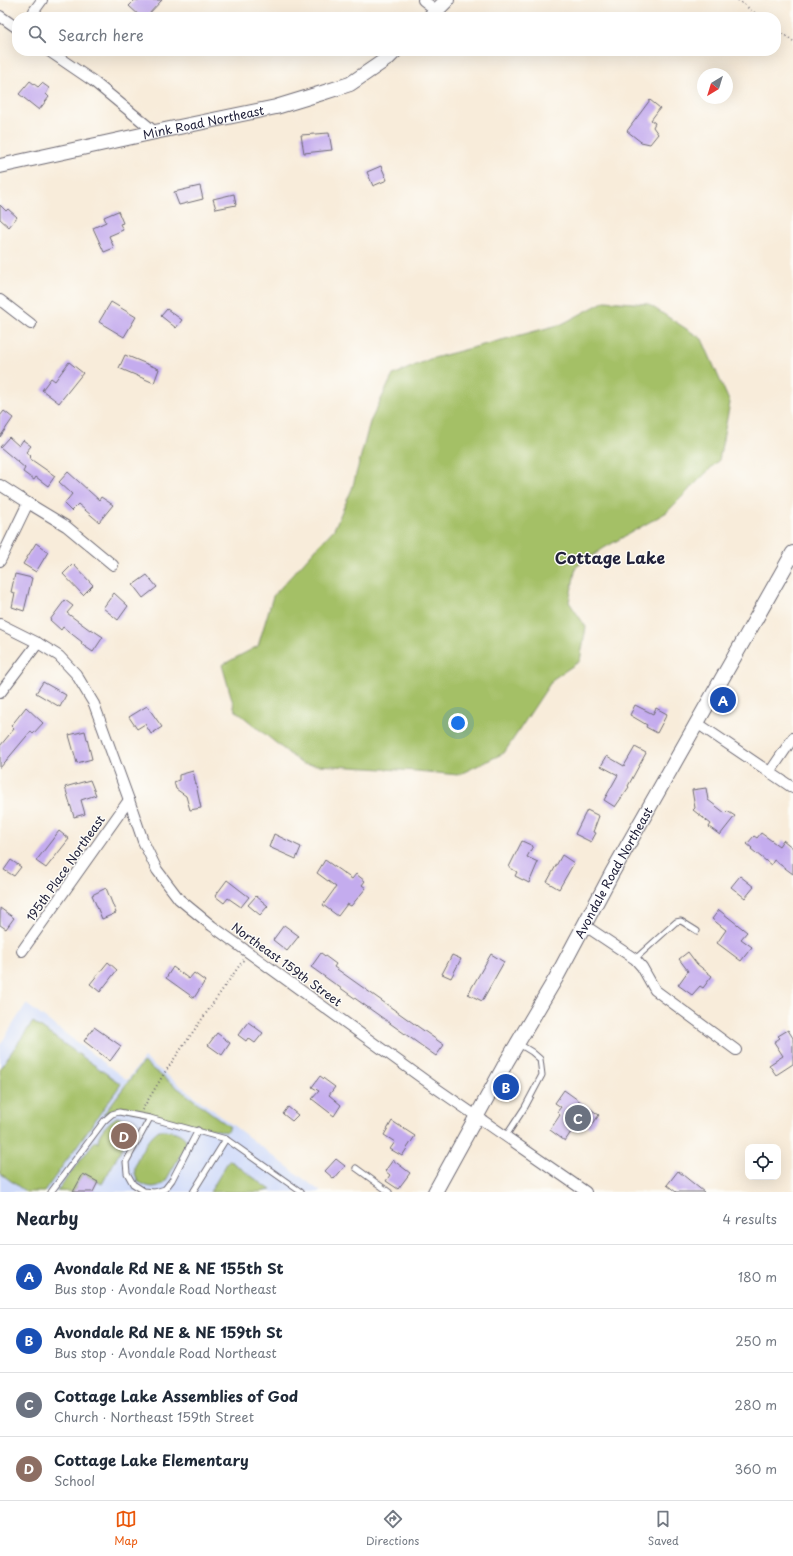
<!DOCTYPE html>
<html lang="en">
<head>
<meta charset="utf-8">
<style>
	body { margin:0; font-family:"Playpen Sans",sans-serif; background:#f6f6f7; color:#1f2937 }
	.controls { position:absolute; right:12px; bottom:12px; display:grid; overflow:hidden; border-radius:8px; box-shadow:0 4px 16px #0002 }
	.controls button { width:36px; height:36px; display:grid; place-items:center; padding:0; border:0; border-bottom:1px solid #e0e1e3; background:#fff; color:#1f2937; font:20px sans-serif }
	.compass { position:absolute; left:697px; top:68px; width:36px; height:36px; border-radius:50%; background:#fff; box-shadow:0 4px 16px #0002; rotate:218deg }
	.you { position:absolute; left:458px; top:723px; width:14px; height:14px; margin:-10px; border:3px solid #fff; border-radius:50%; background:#1a73e8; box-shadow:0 0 0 6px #1a73e833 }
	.badge { display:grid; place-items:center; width:26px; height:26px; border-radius:50%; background:#ea580c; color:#fff; font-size:13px; font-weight:700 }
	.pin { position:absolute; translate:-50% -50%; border:2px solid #fff; box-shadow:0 1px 4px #0006 }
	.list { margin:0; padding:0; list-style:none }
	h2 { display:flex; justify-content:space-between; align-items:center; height:52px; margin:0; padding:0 16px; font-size:17px }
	h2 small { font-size:13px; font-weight:400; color:#747a83 }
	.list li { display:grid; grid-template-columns:26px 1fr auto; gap:12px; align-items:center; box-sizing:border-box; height:64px; padding:0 16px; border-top:1px solid #e0e1e3 }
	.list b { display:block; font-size:15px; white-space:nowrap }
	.list p { margin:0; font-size:13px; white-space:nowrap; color:#747a83 }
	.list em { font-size:13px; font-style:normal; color:#747a83 }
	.icon { flex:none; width:22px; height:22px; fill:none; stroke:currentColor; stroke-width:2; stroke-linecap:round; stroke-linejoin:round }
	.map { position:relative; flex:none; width:793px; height:1192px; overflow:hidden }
	.search { position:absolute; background:#fff; box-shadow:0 4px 16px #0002; left:12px; right:12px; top:12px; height:44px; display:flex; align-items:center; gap:10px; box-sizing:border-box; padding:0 14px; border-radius:16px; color:#747a83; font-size:15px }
	.sheet { height:308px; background:#fff }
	nav { display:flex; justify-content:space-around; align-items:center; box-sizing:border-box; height:56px; border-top:1px solid #e0e1e3; background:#fff; font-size:11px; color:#747a83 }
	nav a { display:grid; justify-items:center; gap:2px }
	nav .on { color:#ea580c }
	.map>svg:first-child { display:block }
	.built { fill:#cfdaf9 }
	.green { fill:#a4c066; stroke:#637150 }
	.building { fill:#c4acee }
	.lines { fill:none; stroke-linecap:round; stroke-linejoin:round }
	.lane-casing { stroke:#6d6973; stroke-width:7 }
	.street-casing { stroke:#6d6973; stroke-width:12 }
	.secondary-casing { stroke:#6d6973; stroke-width:16 }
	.path { stroke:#6d6973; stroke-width:2; stroke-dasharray:1 3; stroke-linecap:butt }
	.lane { stroke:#fff; stroke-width:5 }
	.street { stroke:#fff; stroke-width:10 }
	.secondary { stroke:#fff; stroke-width:14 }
	.labels { text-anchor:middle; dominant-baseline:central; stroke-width:3; stroke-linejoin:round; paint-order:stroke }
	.street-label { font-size:12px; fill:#22223b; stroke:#fdfcf7 }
	.district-label { font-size:16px; font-weight:bold; fill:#22223b; stroke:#fdfcf7 }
</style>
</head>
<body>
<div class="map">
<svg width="793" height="1192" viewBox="0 0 793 1192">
	<rect width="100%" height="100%" fill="#fdfcf7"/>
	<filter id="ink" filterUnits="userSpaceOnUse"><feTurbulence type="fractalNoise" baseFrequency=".025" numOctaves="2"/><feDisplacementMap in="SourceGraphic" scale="8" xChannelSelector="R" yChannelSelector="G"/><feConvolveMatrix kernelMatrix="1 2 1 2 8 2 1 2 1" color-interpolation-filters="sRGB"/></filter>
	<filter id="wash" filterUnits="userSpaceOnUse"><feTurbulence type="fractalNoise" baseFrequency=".012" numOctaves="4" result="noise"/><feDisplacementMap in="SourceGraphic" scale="16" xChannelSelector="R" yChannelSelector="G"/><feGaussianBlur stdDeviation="0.9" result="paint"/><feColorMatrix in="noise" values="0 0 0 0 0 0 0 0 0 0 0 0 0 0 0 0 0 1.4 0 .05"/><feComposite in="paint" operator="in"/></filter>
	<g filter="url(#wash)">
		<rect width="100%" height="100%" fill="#f8ecda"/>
		<path class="built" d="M26,1004L127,1080L144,1058L321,1192H0V1045Z"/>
		<g class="green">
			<path d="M605,301L648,304L702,339L730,403L719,460L667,512L604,548L576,567L569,602L586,627L580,661L553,679L504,753L458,775L416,771L302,764L235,710L222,665L258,646L273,596L334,529L352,489L370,422L393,375L430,359L562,324Z"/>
			<path d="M33,1022L121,1084L44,1192H26L0,1173V1068Z"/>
			<path d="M143,1062L230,1127L226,1132L120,1108L114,1109L103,1115Z"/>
			<path d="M117,1117L131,1121L135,1125L102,1184L83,1174L73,1192L57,1191L95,1141L98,1143C97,1133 109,1122 117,1117Z"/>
			<path d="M159,1130C168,1130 181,1131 186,1140V1145L165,1182C156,1189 148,1188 139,1182C136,1178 134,1173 135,1167C136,1157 150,1135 159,1130Z"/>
			<path d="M229,1160L271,1190L259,1192H210Z"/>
		</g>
		<g id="blocks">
			<g class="building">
				<path d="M135,0H162L146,17H141L129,6Z"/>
				<path d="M30,81L38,87L42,83L49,88L46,94L49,97L39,110L19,94Z"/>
				<path d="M650,100L660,108L651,120L655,123L653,127L658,134L650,144L641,142L627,131Z"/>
				<path d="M329,133L332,150L304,153L301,135Z"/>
				<path d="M381,166L387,180L373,186L367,172Z"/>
				<path d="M200,186L203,199L179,205L174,192Z"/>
				<path d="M234,194L236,205L216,209L213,199Z"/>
				<path d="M0,205L6,211L8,209L17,217L9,227L0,219Z"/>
				<path d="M118,211L123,223L120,224L123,230L109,236L114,248L104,252L93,228L106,222L104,217Z"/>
				<path d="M111,302L136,317L124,337L99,322Z"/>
				<path d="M167,309L182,320L176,328L161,316Z"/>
				<path d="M125,355L159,369L154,383L119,368Z"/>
				<path d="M69,362L83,373L59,403L42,390L51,378L55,381Z"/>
				<path d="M4,411L13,418L0,437V416Z"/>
				<path d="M9,437L19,446L23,440L31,446L26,452L31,456L29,458L55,476L48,486L36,477L34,480L23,472L25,468L0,447Z"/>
				<path d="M68,472L99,500L101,497L113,505L99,522L78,504L71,511L64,504L72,494L59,482Z"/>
				<path d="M36,543L48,552L36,572L23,564Z"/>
				<path d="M73,564L93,585L83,595L63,574Z"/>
				<path d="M15,574L32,578L24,611L12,607L15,593L11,592Z"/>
				<path d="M147,575L157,587L143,598L133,585Z"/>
				<path d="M114,593L128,606L118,620L103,608Z"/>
				<path d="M65,600L73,606L67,613L90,630L91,629L103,637L93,652L81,644L82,642L63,627L61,630L50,620Z"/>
				<path d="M43,682L66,695L60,707L36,693Z"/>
				<path d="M635,705L653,714L656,708L667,714L657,733L646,727L647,725L630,715Z"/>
				<path d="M147,706L162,727L151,734L145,724L137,729L129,717Z"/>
				<path d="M26,707L43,723L33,734L31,731L0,768V746L14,729L11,726Z"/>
				<path d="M85,731L92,759L77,763L69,735Z"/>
				<path d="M635,747L646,753L628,786L629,787L615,807L604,800L618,775L601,766L607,756L624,766Z"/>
				<path d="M193,771L201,808L190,810L186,796L176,789L174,782L179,780V775Z"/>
				<path d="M90,780L96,795L81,800L85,814L74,817L65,787Z"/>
				<path d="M706,788L708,800L725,813L727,811L735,816L720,835L709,827L711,824L693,810L695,808L692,790Z"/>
				<path d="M587,810L599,816L593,832L596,833L591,842L575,834Z"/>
				<path d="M59,831L69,839L46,868L36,861Z"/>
				<path d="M761,833L779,846L783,840L793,848V874L774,860L771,865L751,849L752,848L747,844L754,836L757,838Z"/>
				<path d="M274,834L301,847L296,859L269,847Z"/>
				<path d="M522,841L533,846L527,857L538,862L529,883L515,876L517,872L509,867Z"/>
				<path d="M562,855L574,863L559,889L547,882Z"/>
				<path d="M11,860L21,867L14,876L4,870Z"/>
				<path d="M325,860L352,879L356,874L365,881L362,885L366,888L351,906L347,904L338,916L323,905L336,887L317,873Z"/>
				<path d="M740,876L754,887L745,898L731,887Z"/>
				<path d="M227,880L249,897L241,907L228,898L224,903L215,896Z"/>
				<path d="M106,888L116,913L102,919L92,895Z"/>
				<path d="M256,896L268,906L260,915L248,905Z"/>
				<path d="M0,908L14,918L6,929L0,925Z"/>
				<path d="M719,910L747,932L741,939L752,947L741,961L717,943L726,930L712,919Z"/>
				<path d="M284,925L299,936L287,951L273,940Z"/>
				<path d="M688,952L697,964L712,976L703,988L700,986L692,995L678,985L688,971L679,959Z"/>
				<path d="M321,953L336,964L334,967L444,1045L436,1056L311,967Z"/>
				<path d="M491,954L504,962L482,1001L468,994Z"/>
				<path d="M452,955L461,959L451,978L442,974Z"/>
				<path d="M108,962L117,970L100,992L90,984Z"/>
				<path d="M173,967L189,979L194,973L205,981L194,998L166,978Z"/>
				<path d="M248,1022L263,1033L255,1043L248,1038L246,1041L238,1035Z"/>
				<path d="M94,1027L121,1046L110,1061L84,1041Z"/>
				<path d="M788,1030L793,1038V1064L776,1075L769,1065L783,1056L774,1042L780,1038L778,1036Z"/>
				<path d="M217,1033L230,1043L222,1055L208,1045Z"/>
				<path d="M320,1076L335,1087L329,1095L341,1105L334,1116L312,1099L319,1091L312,1087Z"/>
				<path d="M564,1090L599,1115L590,1128L579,1120L565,1141L550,1130L560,1115L557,1112L561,1107L555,1103Z"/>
				<path d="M288,1107L298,1115L292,1121L283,1114Z"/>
				<path d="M392,1121L415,1136L402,1156L390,1149L395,1142L384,1135Z"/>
				<path d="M336,1159L345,1166L334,1179L325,1171Z"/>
				<path d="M393,1160L410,1173L398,1189L386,1181L390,1175L385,1171Z"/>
				<path d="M678,1171L704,1192H676L667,1185Z"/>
				<path d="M83,1174L98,1182L93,1192H73Z"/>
			</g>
		</g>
	</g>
	<g filter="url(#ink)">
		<use href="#blocks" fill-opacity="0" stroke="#6d6973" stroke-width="1"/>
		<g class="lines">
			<defs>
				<g id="lane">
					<path d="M635,959L676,922L681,921L697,931"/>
					<path d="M150,1118L126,1162L127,1173L133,1184L144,1191L154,1192"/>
					<path d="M506,1136L525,1107L542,1075L540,1059L532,1052L519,1044"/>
					<path d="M356,1168L389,1192"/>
					<path d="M51,1192L104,1121L112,1114L119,1112L150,1118L226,1139L301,1192"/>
					<path d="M155,1192L165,1189L172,1180L198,1130"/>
					<path d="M193,1192L226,1139"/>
				</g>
				<g id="street">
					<path d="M423,0L437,11"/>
					<path d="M0,16L17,28"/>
					<path d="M35,17L34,11L42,0"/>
					<path d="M49,51L93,81L155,132"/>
					<path d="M0,300L31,324"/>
					<path d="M0,485L28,503L66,526L113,565"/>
					<path d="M0,561L28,503"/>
					<path d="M0,624L38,643L59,656L76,674L94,704L129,800L143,841L157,870L179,899L212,926L433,1086L586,1192"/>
					<path d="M0,693L38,643"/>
					<path d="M697,723L793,788"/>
					<path d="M770,772L793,738"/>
					<path d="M584,925L635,959L642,967L655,990L736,1050"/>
					<path d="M22,951L129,800"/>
				</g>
				<g id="secondary">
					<path d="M430,17L447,0"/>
					<path id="s1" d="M0,166L155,132L276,107L322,93L350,84L388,58L395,51"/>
					<path id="s2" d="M435,1192L507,1061L556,978L612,873L793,553"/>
				</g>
			</defs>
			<use href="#lane" class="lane-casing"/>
			<use href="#street" class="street-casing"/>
			<use href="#secondary" class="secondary-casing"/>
			<g class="path">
				<path d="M738,0L760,17"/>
				<path d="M776,29L793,41"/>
				<path d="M142,1110L165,1072L244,959"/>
			</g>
			<use href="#lane" class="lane"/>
			<use href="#street" class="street"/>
			<use href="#secondary" class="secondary"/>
		</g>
	</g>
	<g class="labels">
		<g class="street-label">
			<text stroke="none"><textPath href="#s1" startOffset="208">Mink Road Northeast</textPath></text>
			<text transform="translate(65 868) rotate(-55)">195th Place Northeast</text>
			<text stroke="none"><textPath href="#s2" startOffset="366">Avondale Road Northeast</textPath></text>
			<text transform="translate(287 964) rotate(36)">Northeast 159th Street</text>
		</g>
		<g class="district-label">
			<text x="610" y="557">Cottage Lake</text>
		</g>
	</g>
</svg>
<div class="controls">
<button><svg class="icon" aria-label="locate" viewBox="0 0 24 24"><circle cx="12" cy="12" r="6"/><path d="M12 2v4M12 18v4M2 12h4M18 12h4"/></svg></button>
</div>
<svg class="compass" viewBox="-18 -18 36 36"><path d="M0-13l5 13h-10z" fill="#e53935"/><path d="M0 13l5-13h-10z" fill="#747a83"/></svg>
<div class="you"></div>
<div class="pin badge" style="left:723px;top:700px;background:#1a4fb4">A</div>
<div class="pin badge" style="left:506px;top:1087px;background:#1a4fb4">B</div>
<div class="pin badge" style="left:578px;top:1118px;background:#6b7280">C</div>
<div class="pin badge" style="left:124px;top:1136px;background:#8d6e63">D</div>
<div class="search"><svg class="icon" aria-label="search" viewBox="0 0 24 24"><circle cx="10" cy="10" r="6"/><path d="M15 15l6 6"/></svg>Search here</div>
</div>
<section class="sheet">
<h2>Nearby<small>4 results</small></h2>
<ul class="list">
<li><span class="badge" style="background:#1a4fb4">A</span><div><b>Avondale Rd NE &amp; NE 155th St</b><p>Bus stop · Avondale Road Northeast</p></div><em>180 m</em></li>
<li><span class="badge" style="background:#1a4fb4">B</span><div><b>Avondale Rd NE &amp; NE 159th St</b><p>Bus stop · Avondale Road Northeast</p></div><em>250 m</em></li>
<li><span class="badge" style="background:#6b7280">C</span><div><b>Cottage Lake Assemblies of God</b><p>Church · Northeast 159th Street</p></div><em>280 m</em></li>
<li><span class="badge" style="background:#8d6e63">D</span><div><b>Cottage Lake Elementary</b><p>School</p></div><em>360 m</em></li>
</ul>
</section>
<nav>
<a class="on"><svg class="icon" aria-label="map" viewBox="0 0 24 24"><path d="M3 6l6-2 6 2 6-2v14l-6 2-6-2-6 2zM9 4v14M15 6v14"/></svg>Map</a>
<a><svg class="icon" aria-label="directions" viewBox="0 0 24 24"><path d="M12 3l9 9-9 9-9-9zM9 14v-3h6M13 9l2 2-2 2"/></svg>Directions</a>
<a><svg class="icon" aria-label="saved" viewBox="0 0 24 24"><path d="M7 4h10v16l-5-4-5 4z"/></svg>Saved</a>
</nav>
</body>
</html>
